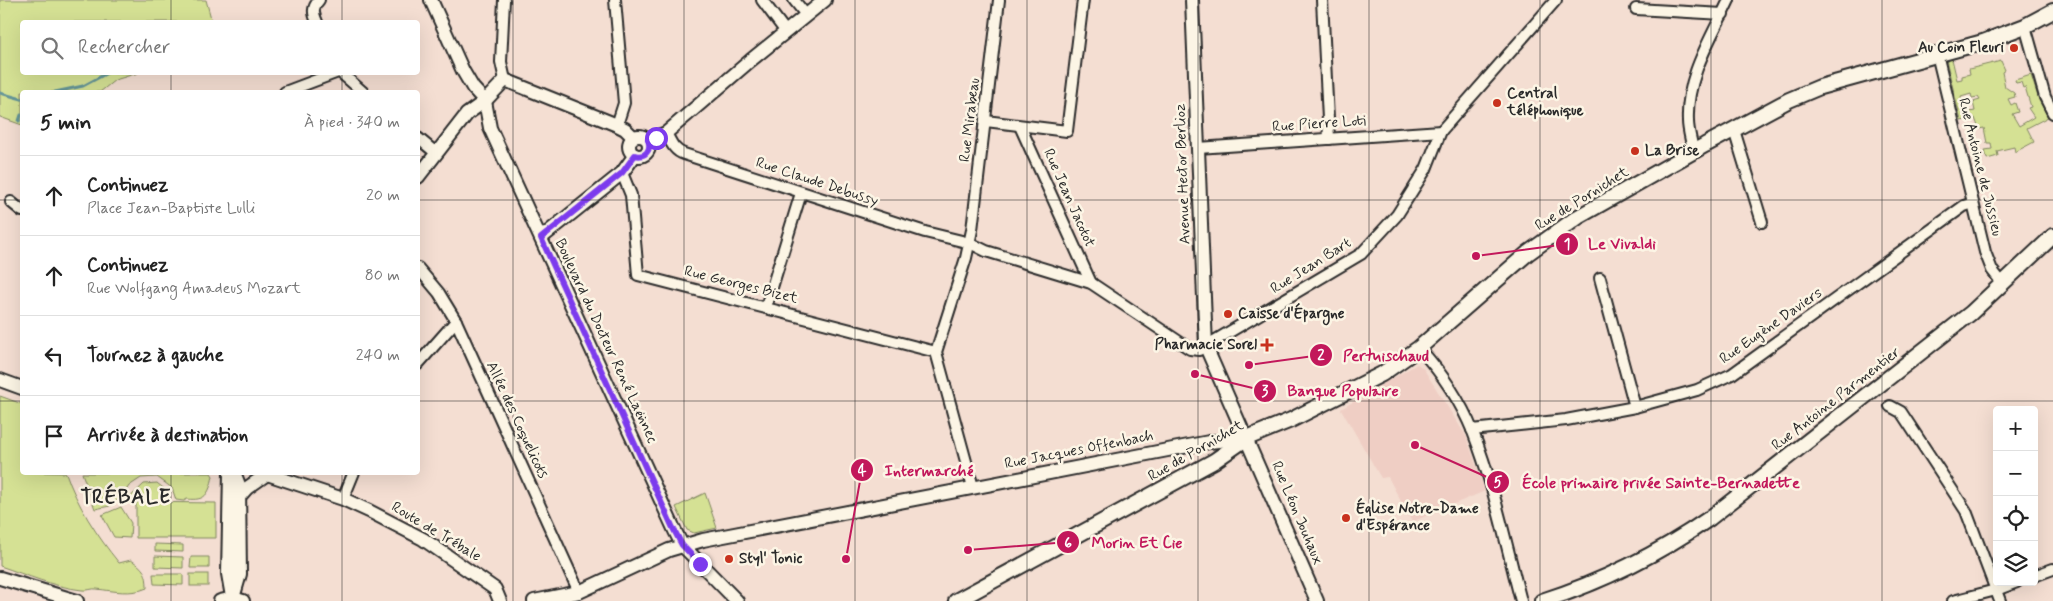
<!DOCTYPE html>
<html lang="fr">
<head>
<meta charset="utf-8">
<style>
	body { margin:0; font-family:Mynerve,sans-serif; background:#f6f6f6; color:#222 }
	.controls { position:absolute; right:15px; bottom:15px; display:grid; overflow:hidden; border-radius:5px; box-shadow:0 5px 20px #0002 }
	.controls button { width:45px; height:45px; display:grid; place-items:center; padding:0; border:0; border-bottom:1px solid #e0e0e0; background:#fff; color:#222; font:25px sans-serif }
	.stop { position:absolute; width:15px; height:15px; margin:-11px; border:4px solid #7c3aed; border-radius:50%; background:#fff }
	.stop.end { background:#7c3aed; border-color:#fff; box-shadow:0 1px 5px #0008 }
	.list { margin:0; padding:0; list-style:none }
	h2 { display:flex; justify-content:space-between; align-items:center; height:65px; margin:0; padding:0 20px; font-size:21px }
	h2 small { font-size:16px; font-weight:400; color:#767676 }
	.list li { display:grid; grid-template-columns:32px 1fr auto; gap:15px; align-items:center; box-sizing:border-box; height:80px; padding:0 20px; border-top:1px solid #e0e0e0 }
	.list b { display:block; font-size:19px; white-space:nowrap }
	.list p { margin:0; font-size:16px; white-space:nowrap; color:#767676 }
	.list em { font-size:16px; font-style:normal; color:#767676 }
	.icon { flex:none; width:28px; height:28px; fill:none; stroke:currentColor; stroke-width:2; stroke-linecap:round; stroke-linejoin:round }
	.map { position:relative; flex:none; width:2053px; height:601px; overflow:hidden }
	.search { position:absolute; background:#fff; box-shadow:0 5px 20px #0002; left:20px; top:20px; width:400px; height:55px; display:flex; align-items:center; gap:12px; box-sizing:border-box; padding:0 18px; border-radius:5px; color:#767676; font-size:19px }
	.panel { position:absolute; background:#fff; box-shadow:0 5px 20px #0002; left:20px; top:90px; width:400px; height:385px; border-radius:5px }
	.map>svg:first-child { display:block }
	.built { fill:#efcec4 }
	.green { fill:#d5e194; stroke:#808660; fill-rule:evenodd }
	.lines { fill:none; stroke-linecap:round; stroke-linejoin:round }
	.stream { stroke:#659699; stroke-width:3 }
	.minor-casing { stroke:#2b2b2b; stroke-width:14 }
	.tertiary-casing { stroke:#2b2b2b; stroke-width:16 }
	.secondary-casing { stroke:#2b2b2b; stroke-width:18 }
	.minor { stroke:#fcf5e5; stroke-width:10 }
	.tertiary { stroke:#fcf5e5; stroke-width:12 }
	.secondary { stroke:#fcf5e5; stroke-width:14 }
	.route { stroke:#7c3aed; stroke-width:6 }
	.grid { fill:none; stroke:#2b2b2b; stroke-width:1; stroke-opacity:0.55 }
	.poi-dot { fill:#c8321e; stroke:#fcf5e5; stroke-width:2 }
	.labels { text-anchor:middle; dominant-baseline:central; stroke-width:5; stroke-linejoin:round; paint-order:stroke }
	.poi-label { font-size:15px; font-weight:bold; fill:#2b2b2b; stroke:#fcf5e5; text-anchor:start }
	.street-label { font-size:15px; fill:#2b2b2b; stroke:#fcf5e5 }
	.district-label { font-size:20px; font-weight:bold; letter-spacing:1px; fill:#2b2b2b; stroke:#fcf5e5 }
	.leader { fill:none; stroke:#c2185b; stroke-width:2 }
	.callout-dot { fill:#c2185b; stroke:#fcf5e5; stroke-width:2 }
	.mark-label { font-size:15px; text-anchor:middle; font-weight:bold; fill:#fff }
	.callout-label { font-size:16px; text-anchor:middle; font-weight:bold; fill:#c2185b; stroke:#fcf5e5; stroke-width:5; stroke-linejoin:round; paint-order:stroke }
</style>
</head>
<body>
<div class="map">
<svg width="2053" height="601" viewBox="0 0 2053 601">
	<rect width="100%" height="100%" fill="#f4ded2"/>
	<filter id="ink" filterUnits="userSpaceOnUse"><feTurbulence type="fractalNoise" baseFrequency=".02" numOctaves="2"/><feDisplacementMap in="SourceGraphic" scale="10" xChannelSelector="R" yChannelSelector="G"/><feConvolveMatrix kernelMatrix="1 2 1 2 8 2 1 2 1" color-interpolation-filters="sRGB"/></filter>
	<g filter="url(#ink)">
		<path class="built" d="M1417,364L1423,368L1466,436L1485,491L1412,522L1388,477L1381,478L1341,409Z"/>
		<g class="green">
			<path d="M0,0H206L212,22H22V72L138,73L115,80L100,92H22V125L0,117Z"/>
			<path d="M1952,59L1957,80L1962,79V76L1970,74L1969,69L2001,61L2005,70L2002,72L2005,87L2014,93L2015,97L2008,99L2011,105L2015,103L2018,112L2012,114L2019,126L2034,117L2028,108L2031,107L2025,87L2023,88L2021,82L2016,83L2015,80L2031,75L2039,100L2048,117L2027,128L2034,142L2015,152L2014,147L1997,151L1998,156L1987,159L1985,150L1992,149L1991,143H1987L1984,128L1979,129L1975,118L1961,121L1946,60ZM1971,94L1972,98L1978,97L1980,100L1973,102L1975,111L1965,113L1961,97Z"/>
			<path d="M0,396L22,404V472L66,473C77,505 97,536 119,563L131,560C144,568 147,573 147,588C131,595 114,591 97,589C92,588 88,591 82,590C54,587 27,575 0,566Z"/>
			<path d="M211,473L213,476C209,495 205,501 187,499L184,501L176,500L172,488L157,477L141,478L129,486L123,495L110,506L95,509L82,473Z"/>
			<path d="M157,483L168,492L170,500L126,501L144,484Z"/>
			<path d="M705,493L717,528L694,533L687,530L676,507Z"/>
			<path d="M136,502L216,503V538H136Z"/>
			<path d="M121,507L131,523L130,538L114,537L102,515Z"/>
			<path d="M155,544L183,545V552L155,551Z"/>
			<path d="M155,556L183,557V568L155,567Z"/>
			<path d="M191,557H209V568H190Z"/>
			<path d="M153,574H183V585L154,584Z"/>
			<rect x="190" y="574" width="18" height="12"/>
		</g>
		<g class="lines">
			<g class="stream">
				<path d="M55,92L83,86L109,72"/>
				<path d="M0,93L22,99"/>
				<path d="M19,121L21,115"/>
			</g>
			<defs>
				<g id="minor">
					<path d="M504,0L501,62L505,80"/>
					<path d="M615,0L624,103L617,125"/>
					<path d="M762,0L786,32"/>
					<path d="M794,0L806,15"/>
					<path d="M1322,0L1329,139"/>
					<path d="M1636,9L1723,14"/>
					<path d="M317,22C313,13 312,8 319,0"/>
					<path d="M2025,26L2045,97L2053,113"/>
					<path d="M1937,54L1985,252L1992,270L2003,284"/>
					<path d="M340,72L363,92"/>
					<path d="M285,92L338,72"/>
					<path d="M986,121L1067,131L1083,0"/>
					<path d="M1020,126L1091,283"/>
					<path d="M1734,130L1762,222"/>
					<path d="M666,133C671,142 674,151 684,154L925,232L970,243L986,251L1091,283L1190,349L1199,350L1361,254L1397,215L1426,169L1441,131L1556,0"/>
					<path d="M418,138L436,153"/>
					<path d="M1198,148L1441,131"/>
					<path d="M1693,152C1692,142 1688,131 1688,121C1686,76 1711,39 1729,0"/>
					<path d="M622,173L631,195L638,275L936,352"/>
					<path d="M11,202L22,211"/>
					<path d="M418,268L439,293L456,321L579,592"/>
					<path d="M1600,278L1635,407"/>
					<path d="M766,307L801,193"/>
					<path d="M1419,348C1441,372 1461,402 1473,432C1494,485 1506,545 1521,601"/>
					<path d="M418,364L456,321"/>
					<path d="M1890,406L1901,412L1966,511L2000,601"/>
					<path d="M1472,430L1566,420L1635,407L1697,390L1732,374L1964,206L1973,203"/>
					<path d="M973,487L936,352L966,258L972,230L999,0"/>
					<path d="M343,499L354,472"/>
					<path d="M2034,576L2053,569"/>
					<path d="M1953,601L1996,590L2017,582"/>
				</g>
				<g id="tertiary">
					<path d="M431,0L463,71L473,88L485,101L490,128L675,531L682,545L737,601"/>
					<path d="M1192,0L1206,347L1317,601"/>
					<circle cx="639" cy="146" r="10"/>
					<path d="M648,140L666,133L751,60L825,0"/>
					<path d="M418,177L467,114L485,101L505,80L617,125L625,129L633,137"/>
					<path d="M541,238L622,173L635,155"/>
					<path d="M0,380L22,388"/>
					<path d="M230,472L228,574L232,597"/>
					<path d="M261,472L343,499L369,511L423,539L495,589L500,601"/>
					<path d="M239,497L247,488L267,474"/>
					<path d="M0,578L77,601"/>
					<path d="M233,598L240,574L239,485L234,472"/>
					<path d="M220,601L233,598L243,601"/>
					<path d="M534,601L579,592L669,550L703,540L1209,442L1247,438"/>
				</g>
				<g id="secondary">
					<path d="M956,601L1214,461L1247,438L1291,420L1382,374L1419,348L1528,253L1578,217L1705,145L1789,100L1820,87L1983,42L2025,26L2053,11"/>
					<path d="M1542,601C1602,582 1658,554 1710,518L1971,313L2053,236"/>
				</g>
			</defs>
			<use href="#minor" class="minor-casing"/>
			<use href="#tertiary" class="tertiary-casing"/>
			<use href="#secondary" class="secondary-casing"/>
			<use href="#minor" class="minor"/>
			<use href="#tertiary" class="tertiary"/>
			<use href="#secondary" class="secondary"/>
		</g>
	</g>
	<g class="lines" filter="url(#ink)">
		<path class="route" d="M656,138L648,140C652,150 645,158 635,155L622,173L541,238L673,528L682,545L700,564"/>
	</g>
	<path class="grid" d="M171,0V22M342,0V22M513,0V601M684,0V601M855,0V601M1027,0V601M1198,0V601M1369,0V601M1540,0V601M1711,0V601M1882,0V601M171,72V92M342,72V92M0,200H22M418,200H2053M0,401H22M418,401H2053M171,472V601M342,472V601"/>
	<g class="poi-dot">
		<circle cx="2014" cy="48" r="5"/>
		<circle cx="1497" cy="103" r="5"/>
		<circle cx="1635" cy="151" r="5"/>
		<circle cx="1228" cy="314" r="5"/>
		<path d="M1264.5 337.5h5v5h5v5h-5v5h-5v-5h-5v-5h5z"/>
		<circle cx="1346" cy="518" r="5"/>
		<circle cx="729" cy="559" r="5"/>
	</g>
	<g class="labels">
		<g class="poi-label">
			<text x="2004" y="48" text-anchor="end">Au Coin Fleuri</text>
			<text x="1507" y="94">Central<tspan x="1507" dy="17">téléphonique</tspan></text>
			<text x="1645" y="151">La Brise</text>
			<text x="1238" y="314">Caisse d'Épargne</text>
			<text x="1257" y="345" text-anchor="end">Pharmacie Sorel</text>
			<text x="1356" y="509">Église Notre-Dame<tspan x="1356" dy="17">d'Espérance</tspan></text>
			<text x="739" y="559">Styl' Tonic</text>
		</g>
		<g class="street-label">
			<text transform="translate(970 120) rotate(-83)">Rue Mirabeau</text>
			<text transform="translate(1319 124) rotate(-4)">Rue Pierre Loti</text>
			<text transform="translate(1980 167) rotate(76)">Rue Antoine de Jussieu</text>
			<text transform="translate(1183 174) rotate(-92)">Avenue Hector Berlioz</text>
			<text transform="translate(817 182) rotate(18)">Rue Claude Debussy</text>
			<text transform="translate(1069 198) rotate(66)">Rue Jean Jacotot</text>
			<text transform="translate(1582 199) rotate(-32)">Rue de Pornichet</text>
			<text transform="translate(1311 266) rotate(-32)">Rue Jean Bart</text>
			<text transform="translate(741 285) rotate(14)">Rue Georges Bizet</text>
			<text transform="translate(1771 326) rotate(-35)">Rue Eugène Daviers</text>
			<text transform="translate(606 341) rotate(65)">Boulevard du Docteur René Laënnec</text>
			<text transform="translate(1836 399) rotate(-38)">Rue Antoine Parmentier</text>
			<text transform="translate(517 420) rotate(65)">Allée des Coquelicots</text>
			<text transform="translate(1079 450) rotate(-11)">Rue Jacques Offenbach</text>
			<text transform="translate(1196 451) rotate(-30)">Rue de Pornichet</text>
			<text transform="translate(1297 513) rotate(67)">Rue Léon Jouhaux</text>
			<text transform="translate(436 532) rotate(31)">Route de Trébale</text>
		</g>
		<g class="district-label">
			<text x="126" y="497">TRÉBALE</text>
		</g>
	</g>
	<path class="leader" d="M1476 256L1567 244M1249 365L1321 355M1195 374L1265 391M846 559L862 470M1415 445L1498 482M968 550L1068 542"/>
	<g class="callout-dot">
		<circle cx="1476" cy="256" r="5"/>
		<circle cx="1249" cy="365" r="5"/>
		<circle cx="1195" cy="374" r="5"/>
		<circle cx="846" cy="559" r="5"/>
		<circle cx="1415" cy="445" r="5"/>
		<circle cx="968" cy="550" r="5"/>
		<circle cx="1567" cy="244" r="12"/>
		<circle cx="1321" cy="355" r="12"/>
		<circle cx="1265" cy="391" r="12"/>
		<circle cx="862" cy="470" r="12"/>
		<circle cx="1498" cy="482" r="12"/>
		<circle cx="1068" cy="542" r="12"/>
	</g>
	<g class="mark-label">
		<text x="1567" y="249">1</text>
		<text x="1321" y="360">2</text>
		<text x="1265" y="396">3</text>
		<text x="862" y="475">4</text>
		<text x="1498" y="487">5</text>
		<text x="1068" y="548">6</text>
	</g>
	<g class="callout-label">
		<text x="1622" y="249">Le Vivaldi</text>
		<text x="1386" y="361">Pertuischaud</text>
		<text x="1343" y="396">Banque Populaire</text>
		<text x="929" y="476">Intermarché</text>
		<text x="1661" y="488">École primaire privée Sainte-Bernadette</text>
		<text x="1137" y="548">Morin Et Cie</text>
	</g>
</svg>
<div class="controls">
<button>+</button>
<button>−</button>
<button><svg class="icon" aria-label="locate" viewBox="0 0 24 24"><circle cx="12" cy="12" r="6"/><path d="M12 2v4M12 18v4M2 12h4M18 12h4"/></svg></button>
<button><svg class="icon" aria-label="layers" viewBox="0 0 24 24"><path d="M12 4l9 5-9 5-9-5zM3 14l9 5 9-5"/></svg></button>
</div>
<div class="stop" style="left:656px;top:138px"></div>
<div class="stop end" style="left:700px;top:564px"></div>
<div class="search"><svg class="icon" aria-label="search" viewBox="0 0 24 24"><circle cx="10" cy="10" r="6"/><path d="M15 15l6 6"/></svg>Rechercher</div>
<section class="panel">
<h2>5 min<small>À pied · 340 m</small></h2>
<ul class="list">
<li><svg class="icon" aria-label="ahead" viewBox="0 0 24 24"><path d="M12 20V5M6 11l6-6 6 6"/></svg><div><b>Continuez</b><p>Place Jean-Baptiste Lulli</p></div><em>20 m</em></li>
<li><svg class="icon" aria-label="ahead" viewBox="0 0 24 24"><path d="M12 20V5M6 11l6-6 6 6"/></svg><div><b>Continuez</b><p>Rue Wolfgang Amadeus Mozart</p></div><em>80 m</em></li>
<li><svg class="icon" aria-label="left" viewBox="0 0 24 24"><path d="M17 20v-9H6M10 6l-5 5 5 5"/></svg><div><b>Tournez à gauche</b></div><em>240 m</em></li>
<li><svg class="icon" aria-label="arrive" viewBox="0 0 24 24"><path d="M6 21V4h12l-3 4 3 4H6"/></svg><div><b>Arrivée à destination</b></div></li>
</ul>
</section>
</div>
</body>
</html>
